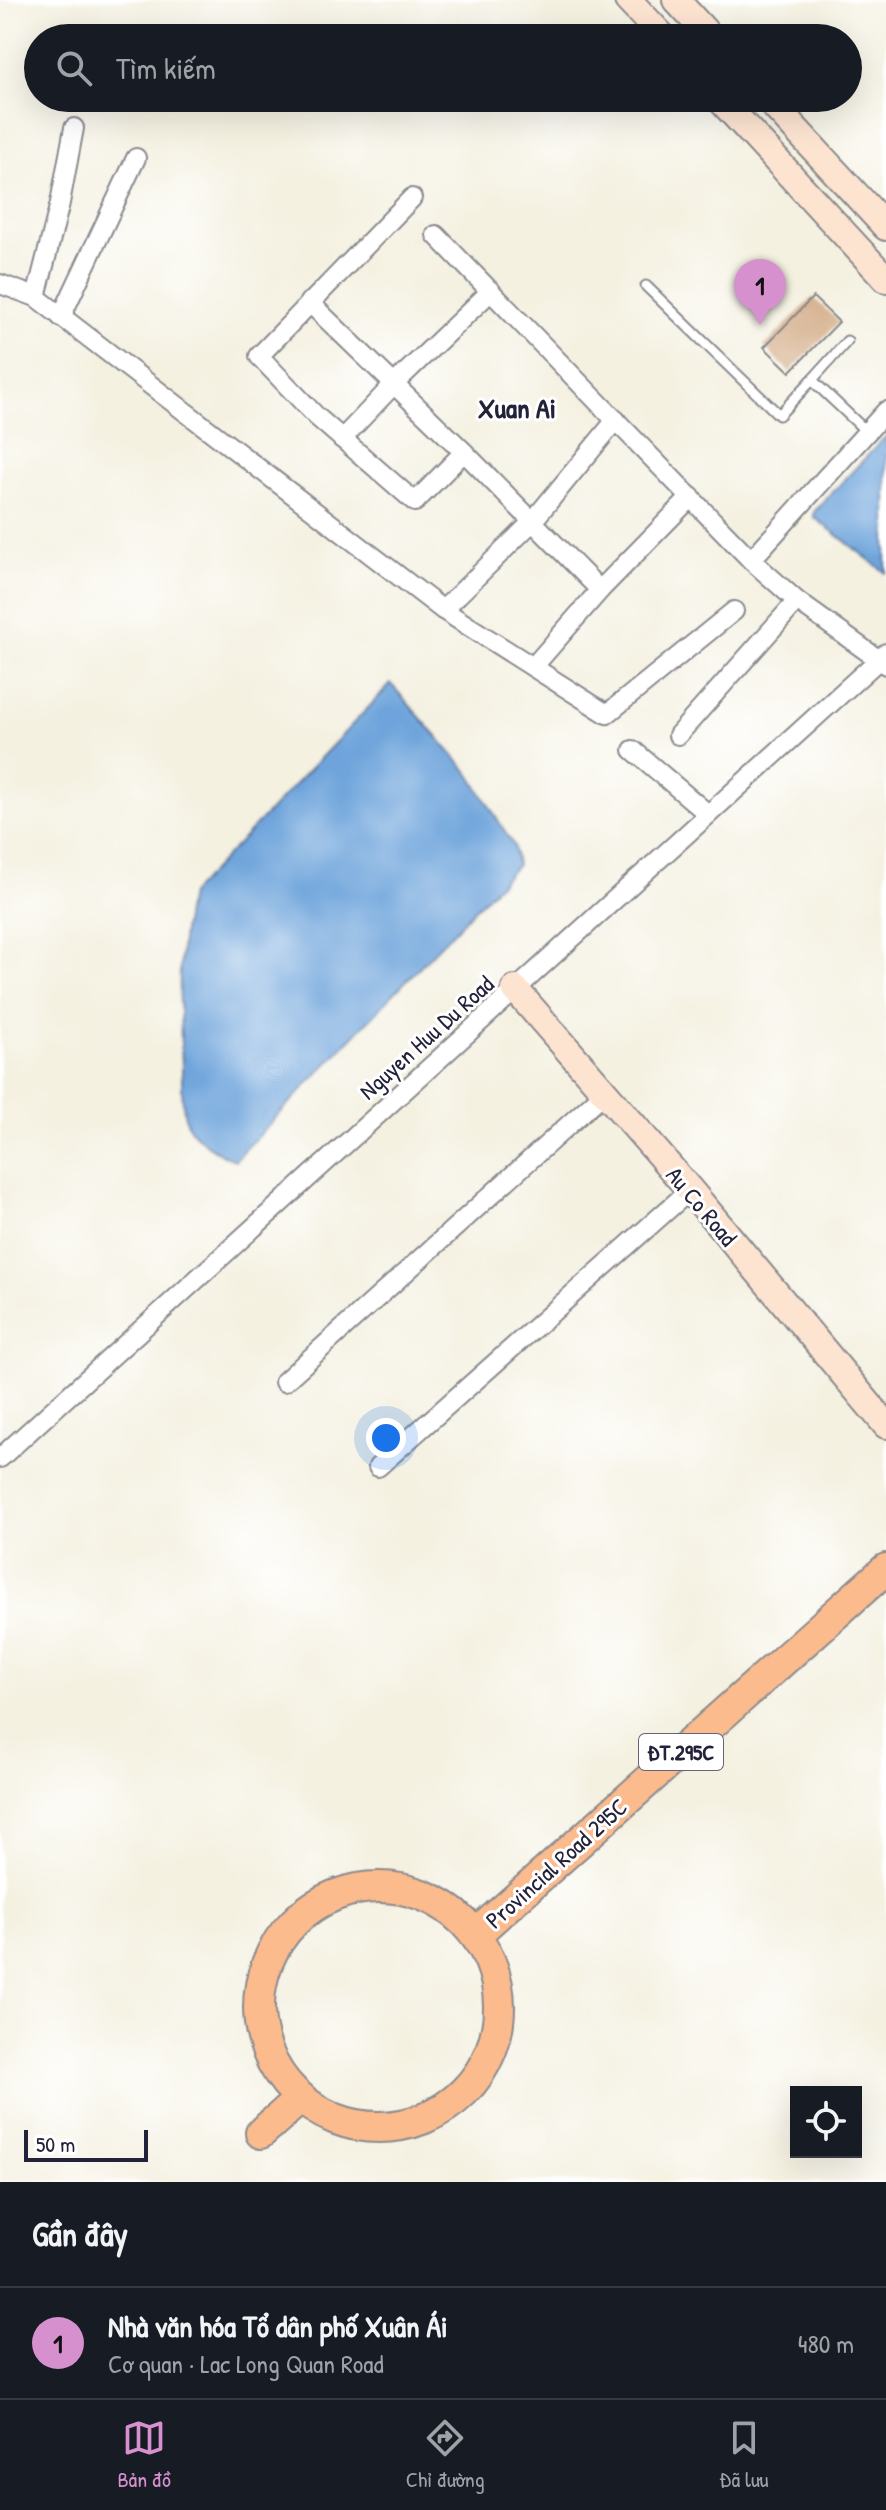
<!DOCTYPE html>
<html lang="vi">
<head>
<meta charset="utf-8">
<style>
	body { margin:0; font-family:"Patrick Hand",sans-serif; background:#20242c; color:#f1f3f6 }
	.controls { position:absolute; right:24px; bottom:24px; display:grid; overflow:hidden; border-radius:0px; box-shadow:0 8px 32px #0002 }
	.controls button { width:72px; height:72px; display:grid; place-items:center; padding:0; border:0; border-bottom:2px solid #363941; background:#171b24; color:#f1f3f6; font:40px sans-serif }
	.scale { position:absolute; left:24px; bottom:20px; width:124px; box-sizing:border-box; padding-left:8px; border:4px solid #22223b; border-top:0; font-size:22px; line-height:28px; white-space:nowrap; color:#22223b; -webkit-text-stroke:6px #fff; paint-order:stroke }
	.you { position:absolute; left:386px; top:1438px; width:28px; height:28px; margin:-20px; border:6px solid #fff; border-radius:50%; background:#1a73e8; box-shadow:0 0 0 12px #1a73e833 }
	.badge { display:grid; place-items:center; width:52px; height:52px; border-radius:50%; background:#d690ce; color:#111; font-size:26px; font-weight:700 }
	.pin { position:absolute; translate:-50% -66px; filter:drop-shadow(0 2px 4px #0008) }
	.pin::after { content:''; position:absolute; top:42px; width:28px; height:24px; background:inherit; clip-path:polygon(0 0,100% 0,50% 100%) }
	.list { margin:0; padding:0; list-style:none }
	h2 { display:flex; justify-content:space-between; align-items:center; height:104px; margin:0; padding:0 32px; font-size:34px }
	h2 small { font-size:26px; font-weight:400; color:#9ea1a6 }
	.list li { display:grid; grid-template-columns:52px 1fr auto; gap:24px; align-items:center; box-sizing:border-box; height:112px; padding:0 32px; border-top:2px solid #363941 }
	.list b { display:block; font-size:30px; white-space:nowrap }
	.list p { margin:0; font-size:26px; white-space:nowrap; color:#9ea1a6 }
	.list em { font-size:26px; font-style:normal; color:#9ea1a6 }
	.icon { flex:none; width:44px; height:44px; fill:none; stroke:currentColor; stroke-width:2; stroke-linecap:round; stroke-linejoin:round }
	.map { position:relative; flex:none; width:886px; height:2182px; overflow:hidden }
	.search { position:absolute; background:#171b24; box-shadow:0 8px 32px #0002; left:24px; right:24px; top:24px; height:88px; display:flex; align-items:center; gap:20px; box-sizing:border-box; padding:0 28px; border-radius:44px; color:#9ea1a6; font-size:30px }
	.sheet { height:216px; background:#171b24 }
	nav { display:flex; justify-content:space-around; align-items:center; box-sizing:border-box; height:112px; border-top:2px solid #363941; background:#171b24; font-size:22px; color:#9ea1a6 }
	nav a { display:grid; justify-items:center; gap:4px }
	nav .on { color:#d690ce }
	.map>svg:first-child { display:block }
	.water { fill:#6ea4db; stroke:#48638b; stroke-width:2 }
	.building { fill:#d3ab85 }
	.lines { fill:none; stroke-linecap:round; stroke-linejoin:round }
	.lane-casing { stroke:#8b8a8e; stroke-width:13 }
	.street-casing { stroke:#8b8a8e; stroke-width:22 }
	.secondary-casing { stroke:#8b8a8e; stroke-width:30 }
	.primary-casing { stroke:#8b8a8e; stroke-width:34 }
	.lane { stroke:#fff; stroke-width:9 }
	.street { stroke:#fff; stroke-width:18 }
	.secondary { stroke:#fde4d1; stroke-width:26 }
	.primary { stroke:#fbbb8d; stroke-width:30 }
	.labels { text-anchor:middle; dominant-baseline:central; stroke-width:6; stroke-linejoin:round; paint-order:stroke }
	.shield { fill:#fff; stroke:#646476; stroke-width:2 }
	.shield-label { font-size:22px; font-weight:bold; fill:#22223b }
	.street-label { font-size:24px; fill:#22223b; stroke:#fff }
	.quarter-label { font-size:28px; font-weight:bold; fill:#22223b; stroke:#fff }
</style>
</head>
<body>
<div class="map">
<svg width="886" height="2182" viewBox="0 0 886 2182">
	<rect width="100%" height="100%" fill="#fff"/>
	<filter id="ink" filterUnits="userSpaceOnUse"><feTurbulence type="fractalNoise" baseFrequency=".0125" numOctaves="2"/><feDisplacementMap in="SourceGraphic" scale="16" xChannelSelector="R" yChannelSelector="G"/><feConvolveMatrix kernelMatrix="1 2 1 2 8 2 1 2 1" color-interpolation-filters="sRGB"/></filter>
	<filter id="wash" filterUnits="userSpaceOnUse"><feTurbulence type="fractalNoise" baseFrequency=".006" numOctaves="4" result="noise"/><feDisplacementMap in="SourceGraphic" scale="32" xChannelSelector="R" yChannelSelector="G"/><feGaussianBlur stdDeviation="1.8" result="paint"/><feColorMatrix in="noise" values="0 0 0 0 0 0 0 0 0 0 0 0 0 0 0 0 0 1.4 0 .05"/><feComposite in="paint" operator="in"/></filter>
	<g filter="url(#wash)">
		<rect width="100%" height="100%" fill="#f4f1e1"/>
		<g class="water">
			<path d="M886,436V573L814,517V512Z"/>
			<path d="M391,684L469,773L514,846L517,865L235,1160C219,1154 195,1140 187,1123C181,1110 182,1081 182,1067C180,1009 175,951 190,894Z"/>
		</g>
		<g id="blocks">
			<path class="building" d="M813,297L839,322L790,372L764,347Z"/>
		</g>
	</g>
	<g filter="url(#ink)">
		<use href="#blocks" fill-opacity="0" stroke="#8b8a8e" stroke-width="2"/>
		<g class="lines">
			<defs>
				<g id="lane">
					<path d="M646,286L779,415L812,380L867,432"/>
					<path d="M812,380L847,341"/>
				</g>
				<g id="street">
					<path d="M412,198L259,356L316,416L415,502L464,452"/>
					<path d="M436,235L751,560L797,601L886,665"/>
					<path d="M0,284L36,297L443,610L607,714L734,611"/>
					<path d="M36,297L60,203L74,128"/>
					<path d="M309,302L464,452L600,590"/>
					<path d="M61,317L136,158"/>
					<path d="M342,439L394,384L491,291"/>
					<path d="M751,560L886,411"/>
					<path d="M443,610L532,522L616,420"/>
					<path d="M533,667L600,590L691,497"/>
					<path d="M678,735L797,601"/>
					<path d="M633,750L708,814"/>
					<path d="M284,1382L605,1092"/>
					<path d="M0,1458L886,653"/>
					<path d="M378,1467L690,1190"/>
				</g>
				<g id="secondary">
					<path d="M628,0L664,38"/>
					<path d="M676,0L711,38"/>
					<path d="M719,98L886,279"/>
					<path d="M767,98L886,227"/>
					<path d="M515,989L690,1190L886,1425"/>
				</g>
				<g id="primary">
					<circle cx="379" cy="2007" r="120"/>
					<path d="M476,1934L886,1569"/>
					<path d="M261,2133L301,2098"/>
				</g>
			</defs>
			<use href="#lane" class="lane-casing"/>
			<use href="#street" class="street-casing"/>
			<use href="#secondary" class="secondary-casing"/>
			<use href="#primary" class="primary-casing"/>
			<use href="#lane" class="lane"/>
			<use href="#street" class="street"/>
			<use href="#secondary" class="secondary"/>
			<use href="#primary" class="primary"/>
		</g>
	</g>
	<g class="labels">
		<rect class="shield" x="639" y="1734" width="84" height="36" rx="6"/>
		<g class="shield-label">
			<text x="681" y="1752">ĐT.295C</text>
		</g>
		<g class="street-label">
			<text transform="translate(426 1037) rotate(-42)">Nguyen Huu Du Road</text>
			<text transform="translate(702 1206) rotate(50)">Au Co Road</text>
			<text transform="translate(556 1863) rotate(-42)">Provincial Road 295C</text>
		</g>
		<g class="quarter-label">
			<text x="517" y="408">Xuan Ai</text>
		</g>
	</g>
</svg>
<div class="controls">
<button><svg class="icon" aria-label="locate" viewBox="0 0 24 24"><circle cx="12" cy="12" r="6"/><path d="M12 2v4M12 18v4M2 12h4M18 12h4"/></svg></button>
</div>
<div class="scale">50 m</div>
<div class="you"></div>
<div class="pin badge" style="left:760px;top:325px">1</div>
<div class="search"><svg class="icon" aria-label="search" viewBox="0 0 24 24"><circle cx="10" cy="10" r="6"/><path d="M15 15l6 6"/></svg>Tìm kiếm</div>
</div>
<section class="sheet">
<h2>Gần đây<small></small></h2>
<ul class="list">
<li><span class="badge">1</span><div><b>Nhà văn hóa Tổ dân phố Xuân Ái</b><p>Cơ quan · Lac Long Quan Road</p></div><em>480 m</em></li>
</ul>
</section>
<nav>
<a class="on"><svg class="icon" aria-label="map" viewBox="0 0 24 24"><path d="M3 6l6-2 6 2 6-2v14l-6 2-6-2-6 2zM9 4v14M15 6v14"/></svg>Bản đồ</a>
<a><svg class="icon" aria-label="directions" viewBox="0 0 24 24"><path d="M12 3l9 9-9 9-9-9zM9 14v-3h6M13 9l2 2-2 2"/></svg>Chỉ đường</a>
<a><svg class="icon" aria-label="saved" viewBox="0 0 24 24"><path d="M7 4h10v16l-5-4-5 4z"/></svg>Đã lưu</a>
</nav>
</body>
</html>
